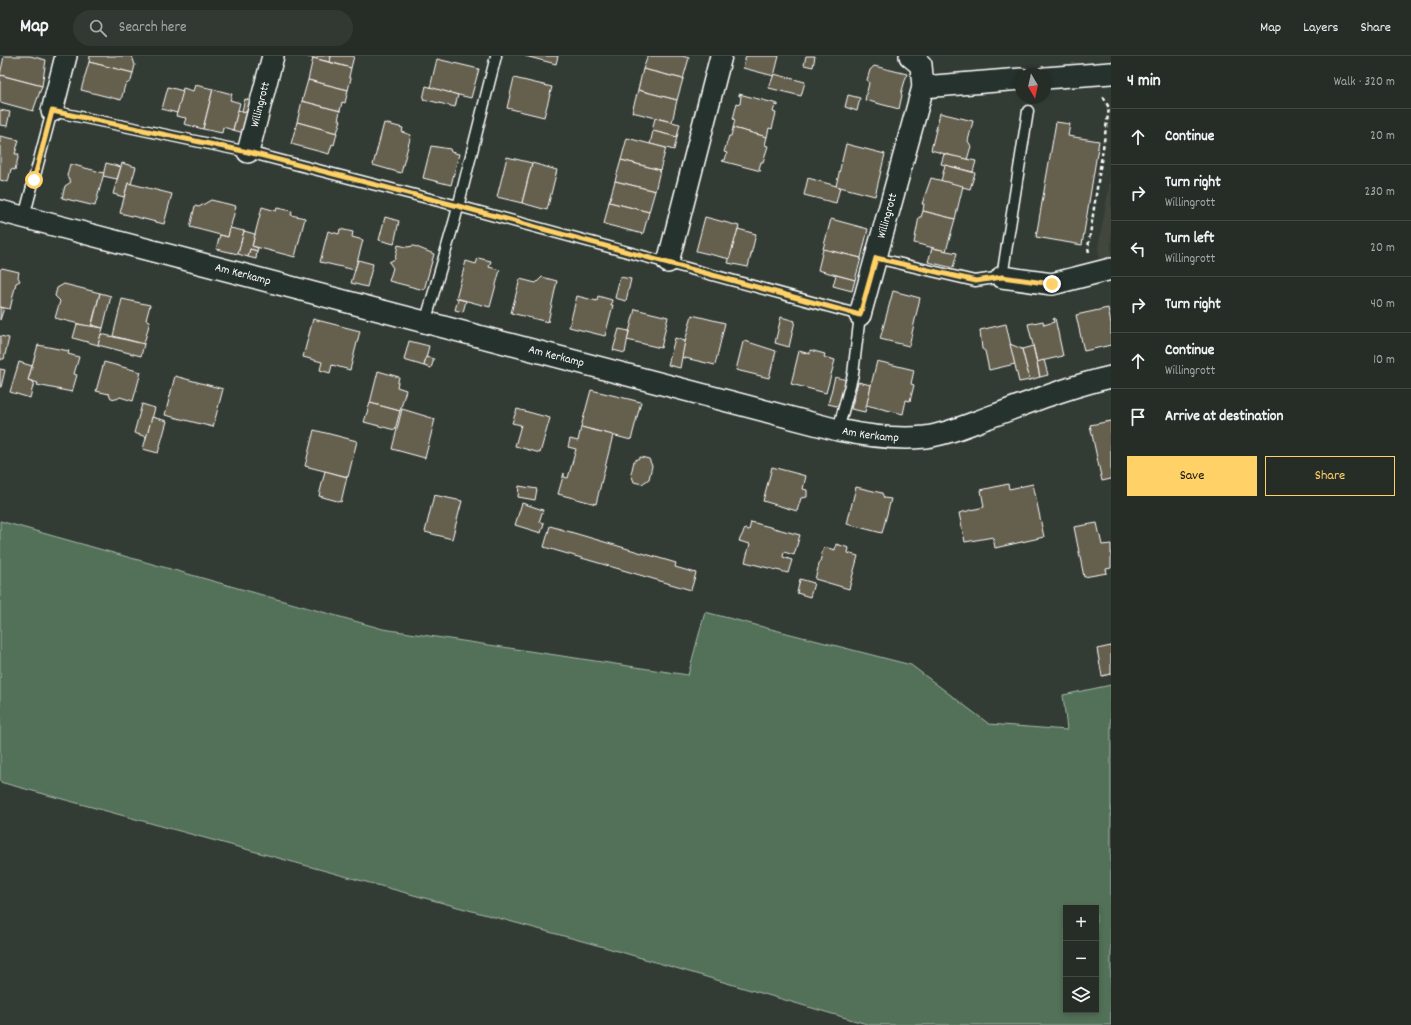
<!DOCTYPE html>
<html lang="en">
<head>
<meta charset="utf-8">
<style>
	body { margin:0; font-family:Dekko,sans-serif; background:#323933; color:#f1f3f6 }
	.controls { position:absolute; right:12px; bottom:12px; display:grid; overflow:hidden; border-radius:0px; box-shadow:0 2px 6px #0003 }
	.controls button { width:36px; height:36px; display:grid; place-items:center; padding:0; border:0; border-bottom:1px solid #424944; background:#262d27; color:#f1f3f6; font:20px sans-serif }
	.compass { position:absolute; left:1015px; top:12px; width:36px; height:36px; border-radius:50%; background:#262d27; box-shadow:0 2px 6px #0003; rotate:171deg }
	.stop { position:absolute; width:12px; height:12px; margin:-9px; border:3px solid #ffd166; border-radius:50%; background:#fff }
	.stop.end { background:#ffd166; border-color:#fff; box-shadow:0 1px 4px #0008 }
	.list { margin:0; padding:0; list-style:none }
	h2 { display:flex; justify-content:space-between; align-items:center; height:52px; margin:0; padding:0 16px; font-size:17px }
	h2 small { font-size:13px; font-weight:400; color:#a4a8a7 }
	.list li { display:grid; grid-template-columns:26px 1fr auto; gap:12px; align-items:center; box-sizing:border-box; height:56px; padding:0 16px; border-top:1px solid #424944 }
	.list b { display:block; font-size:15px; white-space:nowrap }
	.list p { margin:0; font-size:13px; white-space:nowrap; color:#a4a8a7 }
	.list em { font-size:13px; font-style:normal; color:#a4a8a7 }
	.actions { display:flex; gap:8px; padding:12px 16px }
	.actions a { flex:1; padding:9px 0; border:1px solid #ffd166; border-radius:0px; text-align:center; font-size:14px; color:#ffd166 }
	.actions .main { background:#ffd166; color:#111 }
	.icon { flex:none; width:22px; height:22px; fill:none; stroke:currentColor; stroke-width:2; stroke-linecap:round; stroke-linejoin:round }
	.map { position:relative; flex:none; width:1111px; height:969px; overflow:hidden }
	header { display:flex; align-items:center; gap:24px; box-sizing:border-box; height:56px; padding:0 20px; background:#262d27; border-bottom:1px solid #424944 }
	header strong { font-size:19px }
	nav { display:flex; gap:22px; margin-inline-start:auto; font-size:14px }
	.search { width:280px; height:36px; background:#323933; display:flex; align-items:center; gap:10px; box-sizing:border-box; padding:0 14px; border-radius:22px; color:#a4a8a7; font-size:15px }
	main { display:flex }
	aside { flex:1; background:#262d27 }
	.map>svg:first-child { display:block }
	.built { fill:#42463c }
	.green { fill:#527159; stroke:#a8b8ac; fill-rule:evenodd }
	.building { fill:#655e4e; stroke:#fff }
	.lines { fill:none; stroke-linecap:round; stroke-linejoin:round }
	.service-casing { stroke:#fff; stroke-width:13 }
	.minor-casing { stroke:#fff; stroke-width:24 }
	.path { stroke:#fff; stroke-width:2.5; stroke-dasharray:4 3; stroke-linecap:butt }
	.service { stroke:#26332d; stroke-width:10 }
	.minor { stroke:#26332d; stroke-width:21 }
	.route { stroke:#ffd166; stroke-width:5 }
	.labels { text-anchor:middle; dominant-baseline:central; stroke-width:3; stroke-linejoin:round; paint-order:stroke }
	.street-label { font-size:12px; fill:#fff; stroke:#26332d }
</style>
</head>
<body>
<header>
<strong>Map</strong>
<div class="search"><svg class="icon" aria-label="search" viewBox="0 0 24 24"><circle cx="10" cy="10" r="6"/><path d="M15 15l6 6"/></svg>Search here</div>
<nav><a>Map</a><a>Layers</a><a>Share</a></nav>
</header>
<main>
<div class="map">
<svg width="1111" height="969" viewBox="0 0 1111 969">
	<rect width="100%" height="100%" fill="#333c34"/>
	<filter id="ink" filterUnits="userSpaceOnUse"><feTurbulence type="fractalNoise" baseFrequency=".025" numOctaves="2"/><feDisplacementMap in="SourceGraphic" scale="8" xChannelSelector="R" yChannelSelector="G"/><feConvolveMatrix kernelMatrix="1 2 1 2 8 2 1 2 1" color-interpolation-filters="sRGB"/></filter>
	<g filter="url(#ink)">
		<path class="built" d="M1111,121V206L1101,209L1098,192Z"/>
		<path class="green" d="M0,465L383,573L688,619L705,556L911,609L989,668L1067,674L1063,639L1111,629V969H870L604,891L0,726ZM1066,852H1096V954H1066Z"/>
		<g class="building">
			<path d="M4,0H30L46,4L42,30L0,19Z"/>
			<path d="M90,0H132L135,9L133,17L89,6Z"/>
			<path d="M304,0H331L330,6Z"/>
			<path d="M331,0H354L351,12L330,6Z"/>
			<path d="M525,0H558L556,8Z"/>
			<path d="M648,0H682L689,2L683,23L643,13Z"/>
			<path d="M746,0H779L774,20L743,12Z"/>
			<path d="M806,0H815L813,11L804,9Z"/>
			<path d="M313,2L351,12L349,21L351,22L348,34L308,24Z"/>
			<path d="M437,3L479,13L471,42L430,32Z"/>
			<path d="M89,6L133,17L131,25L125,29L121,44L81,34Z"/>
			<path d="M874,10L907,18L901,38L902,39L899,53L865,44L869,27L867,24L870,14Z"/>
			<path d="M643,13L683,23L677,44L638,34Z"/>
			<path d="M774,18L805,26L801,40L769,32Z"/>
			<path d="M0,19L42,30L33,55L0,46Z"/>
			<path d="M514,22L552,31L544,61L507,52Z"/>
			<path d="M308,24L348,34L345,47L342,46L340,55L302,45Z"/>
			<path d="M195,29L213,33L203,73L184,68L186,62L176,60L183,32L193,35Z"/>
			<path d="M426,30L458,39L455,51L423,43Z"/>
			<path d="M168,31L183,35L177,57L162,53Z"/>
			<path d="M213,33L232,38L230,44L240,47L233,74L223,71L222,77L203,73Z"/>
			<path d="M638,34L677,44L672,66L632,56Z"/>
			<path d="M739,38L778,48V50L775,49L773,56L776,57L772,73L769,72L767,81L733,72L735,64L733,63L737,47L740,48L741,40H739Z"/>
			<path d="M848,39L860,42L857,55L845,51Z"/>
			<path d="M245,43L256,46L253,58L242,55Z"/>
			<path d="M302,45L340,55L338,64H341L337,77L297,66Z"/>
			<path d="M0,54L10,56L7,70L0,69Z"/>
			<path d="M238,54L253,58L248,78L233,74Z"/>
			<path d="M940,57L973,65L968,85L971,90L967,104L931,94Z"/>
			<path d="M655,62L680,68L677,81L652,75Z"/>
			<path d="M297,66L337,77L334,89L332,88L329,98L291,88Z"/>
			<path d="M1056,66L1070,68L1068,80L1099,85L1082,189L1036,181Z"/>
			<path d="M384,67L403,72L402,76L411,79L401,117L373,109Z"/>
			<path d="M733,72L767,81L765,89L768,90L763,106H761L759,113L761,115L722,105L723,104H725L727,97L724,96L729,80H731Z"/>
			<path d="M653,75L677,81L674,94L650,88Z"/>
			<path d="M0,80L19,84L15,98H19L15,114L11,113L8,126L0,124Z"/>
			<path d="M627,82L666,92L660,114L621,104Z"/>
			<path d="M846,88L885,98L875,140L836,130Z"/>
			<path d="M431,90L450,93L451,96L459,98L451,129L423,122Z"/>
			<path d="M944,98L976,105L973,116L941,108Z"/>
			<path d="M507,101L532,107L522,147L497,141Z"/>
			<path d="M621,104L660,114L655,135L615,125Z"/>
			<path d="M106,107L121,111L117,123L103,120Z"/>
			<path d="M122,107L136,111L131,128L128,127L124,141L113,138Z"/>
			<path d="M532,107L557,114L547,154L522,147Z"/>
			<path d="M70,108L104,117L95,150L62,142L65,130L71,126L67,120Z"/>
			<path d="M945,109L975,117L970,133L941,125Z"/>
			<path d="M808,122L840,131L836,147L804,139Z"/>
			<path d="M931,122L963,130L955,163L923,155L924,148H922Z"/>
			<path d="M615,125L655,135L649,156L609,146Z"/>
			<path d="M128,127L172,138L164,168L120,157Z"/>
			<path d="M211,144L236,150L228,181L190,171L195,150L199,151Z"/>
			<path d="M609,146L649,156L643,178L604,168Z"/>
			<path d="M262,151L276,155L277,152L292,155L291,159L305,162L295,201L252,190Z"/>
			<path d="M923,155L955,163L946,195L914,187L919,161H921Z"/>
			<path d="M385,161L399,165L394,188L379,184Z"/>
			<path d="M705,161L739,170L730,203L696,195Z"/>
			<path d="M831,163L868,173L861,202L823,193Z"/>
			<path d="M230,172L244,175L238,198L216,193L220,179L228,181Z"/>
			<path d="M340,173L353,176L352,181L363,184L355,214L320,206L328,175L339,178Z"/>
			<path d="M738,173L756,178L748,211L728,207Z"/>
			<path d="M244,175L255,178L252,190L258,192L257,195L250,193L248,201L238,198Z"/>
			<path d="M398,189L407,191L414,190L434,198L424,234L389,225L393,212L389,206L395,203Z"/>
			<path d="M932,192L957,197L953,212L928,206Z"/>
			<path d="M250,193L257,195L256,203L248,201Z"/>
			<path d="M823,193L861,202L855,224L818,214Z"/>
			<path d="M478,202L491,205L489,211L500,214L490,251L456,242L466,205L476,208Z"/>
			<path d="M358,204L373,208L367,231L351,227Z"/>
			<path d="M2,212L19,216L18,221L20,225L16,227L10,253L0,251V214Z"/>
			<path d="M836,219L855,224L852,235L833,230Z"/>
			<path d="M542,221L557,225L548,266L511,257L520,223L536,227Z"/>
			<path d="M620,221L631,223L626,245L615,242Z"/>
			<path d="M64,228L100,237L91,271L55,262L60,245L55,240L57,232Z"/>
			<path d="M893,235L920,242L909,290L880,283Z"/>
			<path d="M100,237L111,240L103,272L92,269Z"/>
			<path d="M577,240L597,245L598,240L612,244L611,249H613L605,280L569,271Z"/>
			<path d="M122,243L150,249L146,264L150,265L144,288L113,280Z"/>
			<path d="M458,243L466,245L463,256L455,254Z"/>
			<path d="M0,251L4,252L0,264Z"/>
			<path d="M1108,252L1111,268V289L1084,295L1076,259Z"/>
			<path d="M635,253L668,261L661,292L627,284Z"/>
			<path d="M692,259L725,267L715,309L681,301Z"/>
			<path d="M781,261L795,265L789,291L775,287Z"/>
			<path d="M1055,262L1063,300L1037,306L1028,268L1043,265L1044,269L1054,266L1053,263Z"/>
			<path d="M313,263L360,275L350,314L332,309L330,317L320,314L322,306L303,301Z"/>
			<path d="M77,268L103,272L98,289L73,282Z"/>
			<path d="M1006,268L1015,308L989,314L985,295L982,293L980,274Z"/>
			<path d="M619,273L629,275L625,297L613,294Z"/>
			<path d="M101,278L144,288L141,300L98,289Z"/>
			<path d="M0,280L9,282L4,303H1L0,305Z"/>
			<path d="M675,282L685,285L680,312L668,309Z"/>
			<path d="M409,285L429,290L424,310L404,304Z"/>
			<path d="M745,285L776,295L769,322L736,314L743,286Z"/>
			<path d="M1010,288L1022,293L1030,324L1019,326Z"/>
			<path d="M38,289L69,295L68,298L79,301L74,318L77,319L72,336L37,329L38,327L28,324Z"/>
			<path d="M1033,290L1040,321L1030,324L1022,293Z"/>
			<path d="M810,294L825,298L824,301L835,304L826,337L791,328L799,295L810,298Z"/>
			<path d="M426,301L434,303L431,312L424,310Z"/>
			<path d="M1044,304L1048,319L1040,321L1037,306Z"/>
			<path d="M877,305L914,314L911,328L914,329L910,345L906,344L903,358L866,349Z"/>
			<path d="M19,306L32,310L28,324L34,326L30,342L10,336Z"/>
			<path d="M104,306L141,316L133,345L120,341L117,343L111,342L109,338L96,335Z"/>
			<path d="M0,313L5,314L1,331H0Z"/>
			<path d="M378,315L399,321L397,331L406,334L400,355L370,347Z"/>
			<path d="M175,320L223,333L213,371L165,359Z"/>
			<path d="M835,321L847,324L841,351L828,348Z"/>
			<path d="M858,326L871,329L865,356L851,353Z"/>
			<path d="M591,334L641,346L631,384L581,371Z"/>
			<path d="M370,347L400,355L395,374L364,366Z"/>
			<path d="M142,348L155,352L147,381L134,377Z"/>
			<path d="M402,353L435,363L425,402L392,393Z"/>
			<path d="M517,353L550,362L540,397L515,390L521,369L512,367Z"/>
			<path d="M152,361L167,365L158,397L143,393Z"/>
			<path d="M1111,365V423L1102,425L1090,369Z"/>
			<path d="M581,371L613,379L596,448L558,438L564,417V421L568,422L576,393L568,391L570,383L578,385Z"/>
			<path d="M314,374L357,385L348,421L305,410Z"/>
			<path d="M641,401L649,403L652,410L649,423L642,428L634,426L631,418L634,405Z"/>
			<path d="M772,411L806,420L803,433L807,434V441L801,442L797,455L763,445Z"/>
			<path d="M325,415L347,421L341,446L319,440Z"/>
			<path d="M1008,428L1009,433L1033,428L1044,481L995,492L993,481L965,486L959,457L984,451L981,434Z"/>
			<path d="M519,430L537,433L535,444L518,441Z"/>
			<path d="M856,431L882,437L884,442L891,443L882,477L847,468Z"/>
			<path d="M434,439L462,445L452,483L425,476Z"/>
			<path d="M522,447L543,454L539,466L544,467L541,477L515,469Z"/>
			<path d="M751,466L800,479L794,499L784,496L783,501L792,504L788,517L745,506L750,488L739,485L745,473L749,474Z"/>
			<path d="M1097,467L1102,489L1111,488V512L1106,513L1107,517L1084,521L1074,471Z"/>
			<path d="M550,470L676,507L675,511L696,517L691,534L544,491Z"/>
			<path d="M836,488L849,492L848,497L858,500L849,533L815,523L824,491L835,494Z"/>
			<path d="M800,523L814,527L810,541L797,537Z"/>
			<path d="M1111,590V618L1102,620L1097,593Z"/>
		</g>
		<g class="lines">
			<defs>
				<g id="service">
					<path d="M24,161L52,55L248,96L458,150L860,259L853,318L838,374"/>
					<path d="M876,202L975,225L1002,221L1028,55"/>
					<path d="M425,267L455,163L496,0"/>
				</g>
				<g id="minor">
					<path d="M910,0L921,9L923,31L1021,23"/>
					<path d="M1045,22L1111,17"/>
					<path d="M52,55L66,0"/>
					<path id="s1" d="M248,96L273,0"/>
					<path id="s2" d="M0,155L838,374C867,380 895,384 925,381C949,378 972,367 995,359C1033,345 1071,330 1111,321"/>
					<path d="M668,206L721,0"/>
					<path d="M1002,221L1052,228L1111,213"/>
					<path id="s3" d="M860,259L923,31"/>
				</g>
			</defs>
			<use href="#service" class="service-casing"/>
			<use href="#minor" class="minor-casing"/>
			<path class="path" d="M1089,196L1088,192L1109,52L1103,40"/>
			<use href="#service" class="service"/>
			<use href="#minor" class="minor"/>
		</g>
	</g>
	<g class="lines" filter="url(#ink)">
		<path class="route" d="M34,124L52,55L248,96L458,150L860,259L876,202L976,225L1002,221L1052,228"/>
	</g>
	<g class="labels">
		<g class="street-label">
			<text stroke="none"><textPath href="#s1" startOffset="49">Willingrott</textPath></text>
			<text stroke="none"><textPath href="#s3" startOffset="103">Willingrott</textPath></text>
			<text stroke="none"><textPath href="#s2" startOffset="251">Am Kerkamp</textPath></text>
			<text stroke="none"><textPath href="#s2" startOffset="575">Am Kerkamp</textPath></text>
			<text stroke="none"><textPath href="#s2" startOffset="899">Am Kerkamp</textPath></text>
		</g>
	</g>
</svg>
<div class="controls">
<button>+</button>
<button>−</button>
<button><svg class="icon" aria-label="layers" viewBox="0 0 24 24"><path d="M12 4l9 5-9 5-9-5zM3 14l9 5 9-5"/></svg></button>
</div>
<svg class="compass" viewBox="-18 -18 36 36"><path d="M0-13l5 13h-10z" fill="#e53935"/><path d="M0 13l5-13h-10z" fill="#a4a8a7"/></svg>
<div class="stop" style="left:34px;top:124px"></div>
<div class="stop end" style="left:1052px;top:228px"></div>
</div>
<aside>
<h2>4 min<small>Walk · 320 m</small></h2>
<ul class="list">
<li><svg class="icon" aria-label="ahead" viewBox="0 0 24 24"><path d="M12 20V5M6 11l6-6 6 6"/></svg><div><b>Continue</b></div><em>20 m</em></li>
<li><svg class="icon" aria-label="right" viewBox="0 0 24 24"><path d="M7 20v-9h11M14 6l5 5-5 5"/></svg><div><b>Turn right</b><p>Willingrott</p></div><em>230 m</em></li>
<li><svg class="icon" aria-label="left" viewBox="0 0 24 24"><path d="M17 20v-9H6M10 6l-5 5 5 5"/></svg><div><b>Turn left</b><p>Willingrott</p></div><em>20 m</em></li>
<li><svg class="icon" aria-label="right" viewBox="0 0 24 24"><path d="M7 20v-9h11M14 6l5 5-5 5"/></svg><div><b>Turn right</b></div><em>40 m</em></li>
<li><svg class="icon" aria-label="ahead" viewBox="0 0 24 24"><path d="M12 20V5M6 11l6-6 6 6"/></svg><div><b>Continue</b><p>Willingrott</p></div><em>10 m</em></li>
<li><svg class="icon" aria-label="arrive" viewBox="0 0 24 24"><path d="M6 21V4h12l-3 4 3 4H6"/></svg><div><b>Arrive at destination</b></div></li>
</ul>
<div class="actions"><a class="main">Save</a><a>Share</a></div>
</aside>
</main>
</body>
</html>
